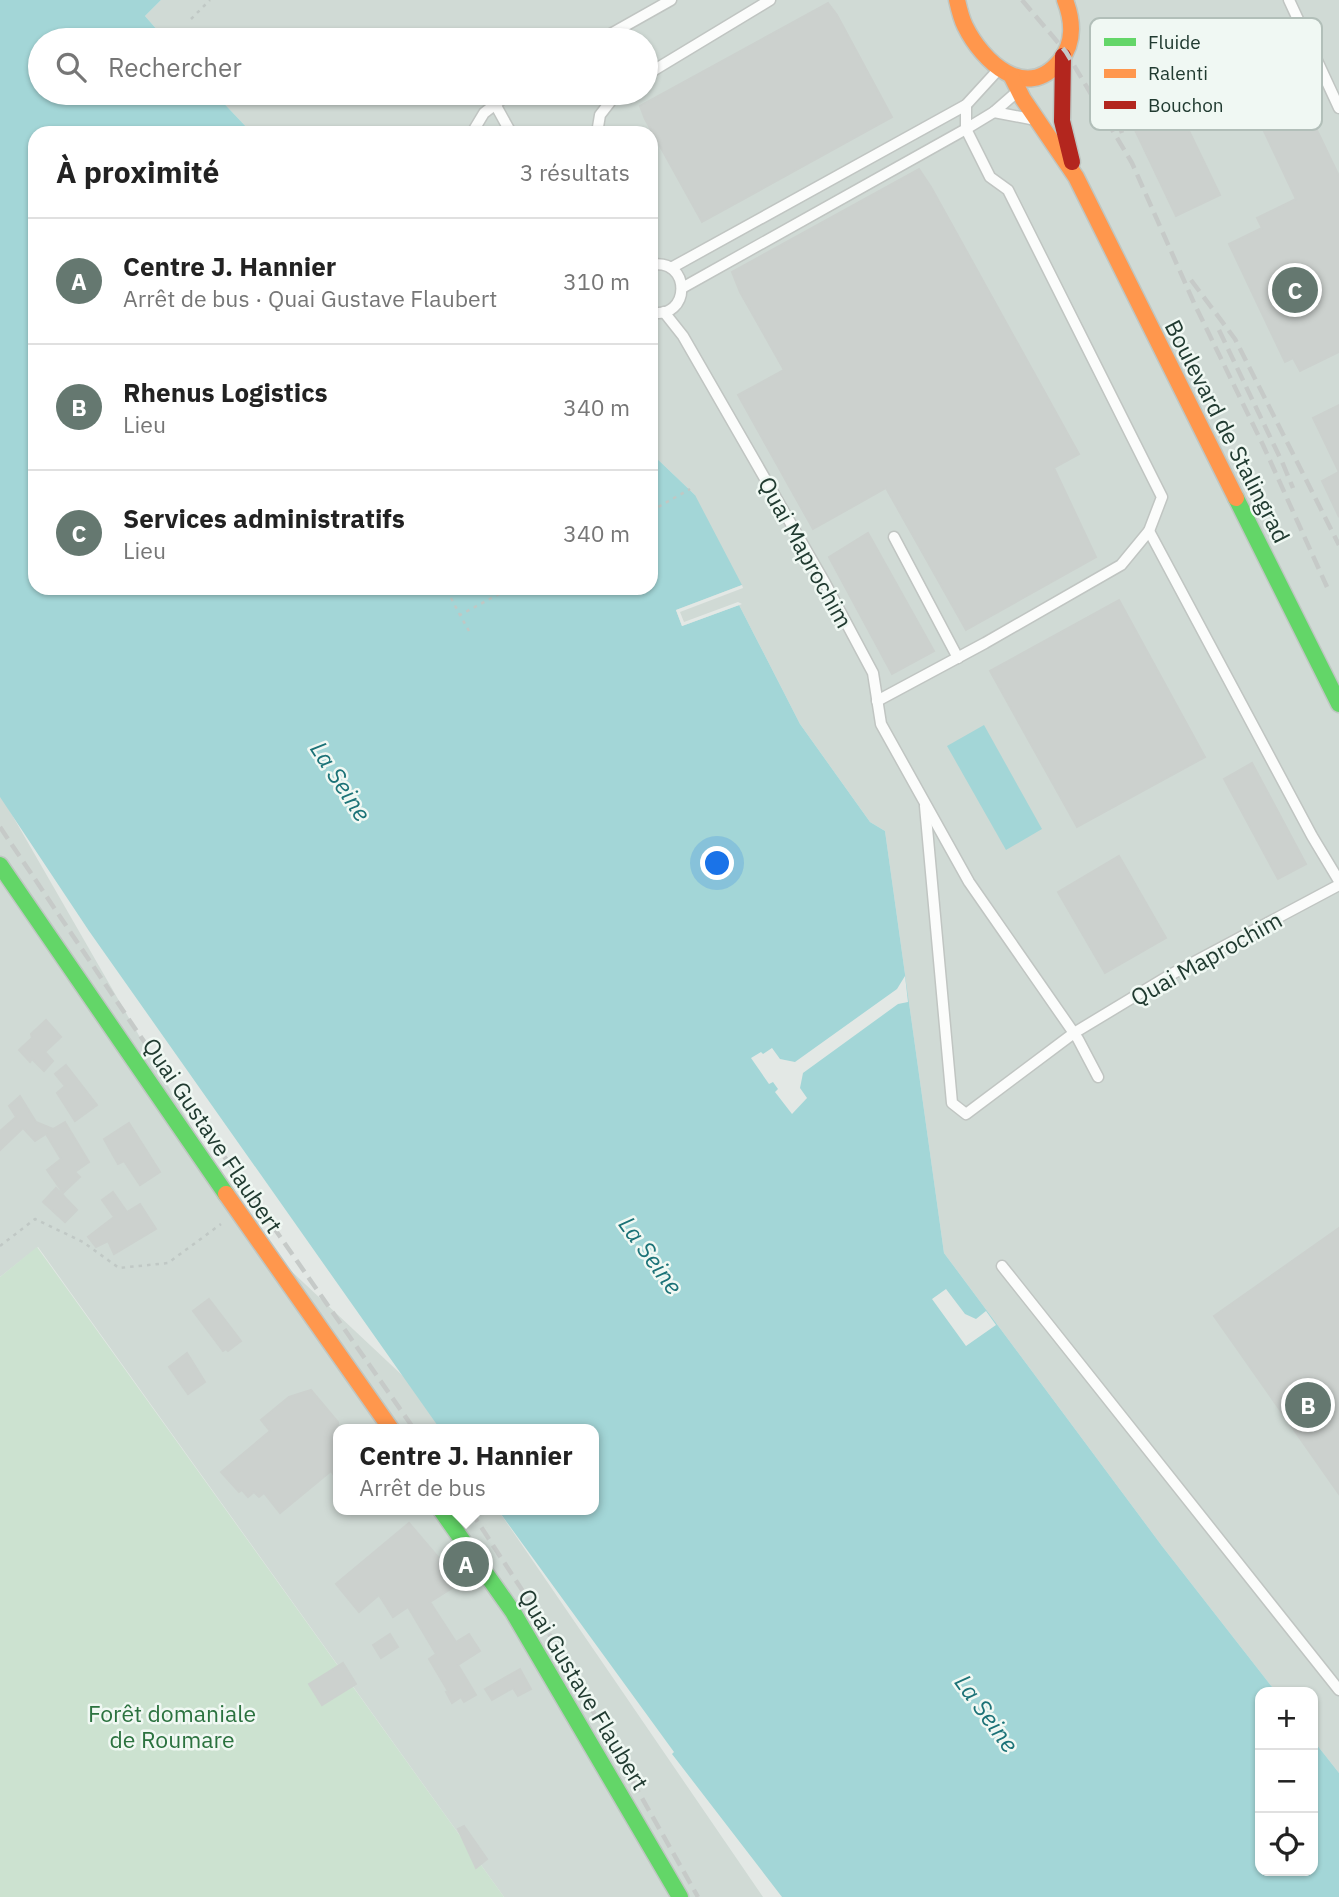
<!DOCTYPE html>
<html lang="fr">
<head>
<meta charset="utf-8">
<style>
	body { margin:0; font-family:"IBM Plex Sans",sans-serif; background:#f2f2f2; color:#222 }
	.controls { position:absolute; right:21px; bottom:21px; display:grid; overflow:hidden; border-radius:14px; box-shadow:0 2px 5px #0004 }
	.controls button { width:63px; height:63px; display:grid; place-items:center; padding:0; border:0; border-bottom:2px solid #e0e0e0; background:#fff; color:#222; font:35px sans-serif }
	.you { position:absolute; left:718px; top:864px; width:24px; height:24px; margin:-18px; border:5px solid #fff; border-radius:50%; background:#1a73e8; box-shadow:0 0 0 10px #1a73e833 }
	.badge { display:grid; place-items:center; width:46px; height:46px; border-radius:50%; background:#657870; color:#fff; font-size:23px; font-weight:700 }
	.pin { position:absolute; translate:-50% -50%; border:4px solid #fff; box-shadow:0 2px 7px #0006 }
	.popup { position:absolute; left:333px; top:1424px; width:266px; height:91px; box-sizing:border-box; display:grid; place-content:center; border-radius:14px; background:#fff; filter:drop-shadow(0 2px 5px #0005); font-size:23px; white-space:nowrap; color:#767676 }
	.popup b { font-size:26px; color:#222 }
	.popup::after { content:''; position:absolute; left:50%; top:100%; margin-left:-14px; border:14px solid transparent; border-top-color:#fff }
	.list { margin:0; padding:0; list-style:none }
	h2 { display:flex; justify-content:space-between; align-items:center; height:91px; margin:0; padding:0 28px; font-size:30px }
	h2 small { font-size:23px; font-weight:400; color:#767676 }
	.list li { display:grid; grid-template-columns:46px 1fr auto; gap:21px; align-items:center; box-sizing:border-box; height:126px; padding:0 28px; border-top:2px solid #e0e0e0 }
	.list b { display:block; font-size:26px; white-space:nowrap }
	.list p { margin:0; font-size:23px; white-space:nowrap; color:#767676 }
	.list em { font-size:23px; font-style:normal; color:#767676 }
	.icon { flex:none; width:38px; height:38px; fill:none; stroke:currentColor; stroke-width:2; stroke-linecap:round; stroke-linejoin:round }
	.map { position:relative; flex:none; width:1339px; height:1897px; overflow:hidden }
	.search { position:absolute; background:#fff; box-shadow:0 2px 5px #0004; left:28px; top:28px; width:630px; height:77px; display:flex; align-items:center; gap:18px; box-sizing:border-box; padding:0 24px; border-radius:38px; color:#767676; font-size:26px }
	.panel { position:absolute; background:#fff; box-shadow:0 2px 5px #0004; left:28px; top:126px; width:630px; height:469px; border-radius:21px }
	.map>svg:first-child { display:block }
	.built { fill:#d0dad5 }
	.green { fill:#cce2d0 }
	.water { fill:#a3d6d7 }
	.pier { fill:#e3e8e5 }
	.building { fill:#ccd1ce; stroke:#ccd1ce; stroke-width:2 }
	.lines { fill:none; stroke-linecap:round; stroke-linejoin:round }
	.lane-casing { stroke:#c0c5c2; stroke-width:13 }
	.fast-casing { stroke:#bfc6c2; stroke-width:19 }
	.slow-casing { stroke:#bfc6c2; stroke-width:19 }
	.jam-casing { stroke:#bfc6c2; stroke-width:19 }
	.path { stroke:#c0c8c5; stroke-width:2.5; stroke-dasharray:3.5 5; stroke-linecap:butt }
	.lane { stroke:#fbfcfb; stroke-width:10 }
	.fast { stroke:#63d668; stroke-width:16 }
	.slow { stroke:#ff974d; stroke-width:16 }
	.jam { stroke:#b3261e; stroke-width:16 }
	.rail { stroke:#c6cac8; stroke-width:4.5; stroke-dasharray:14 7; stroke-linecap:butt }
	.labels { text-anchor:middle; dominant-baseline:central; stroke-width:5; stroke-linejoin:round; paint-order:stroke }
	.street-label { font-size:23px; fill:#213b31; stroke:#f0f8f3 }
	.park-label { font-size:23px; fill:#2b723f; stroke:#f0f8f3 }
	.water-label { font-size:24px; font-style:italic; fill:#1b7277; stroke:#f0f8f3 }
	.key { fill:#f0f8f3; stroke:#b2bfb9; stroke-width:2 }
	.key-label { font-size:19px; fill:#213b31 }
</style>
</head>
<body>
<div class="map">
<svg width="1339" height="1897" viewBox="0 0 1339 1897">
	<rect width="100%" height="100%" fill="#e3e8e5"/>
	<g class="built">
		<path d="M161,0H1339V1773L1313,1740V1692H1276L1162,1546L944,1253L885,831L870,822L800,724L739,605L682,626L676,610L695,495L651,453V133H252L214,93H646V40H166L145,16Z"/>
		<path d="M0,794L255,1237L420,1392L444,1429H338V1510H498L763,1897H504L38,1247L0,1277Z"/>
	</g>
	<path class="green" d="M37,1247L504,1897H0V1277Z"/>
	<g class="water">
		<path d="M0,0H161L145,16L166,40H40V93H214L252,133H35V588H651V453L695,495L742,585L676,610L682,626L739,605L800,724L870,822L885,831L944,1253L1162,1546L1276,1692H1260V1871H1313V1740L1339,1773V1897H782L672,1754L674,1752L498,1510H594V1429H440L89,931L0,797Z"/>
		<path d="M984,725L1042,829L1006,850L947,746Z"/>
	</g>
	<g class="pier">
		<path d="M742,585L743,588L680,612L684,622L738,602L742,604L682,626L676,610Z"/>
		<path d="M905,976L908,1002L898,1004L803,1073L800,1088L807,1098L792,1114L775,1092L778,1089L773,1082L769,1084L751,1058L761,1052L763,1054L772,1048L780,1059L795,1062L897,989Z"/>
		<path d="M946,1289L965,1314L976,1319L986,1311L996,1325L966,1346L932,1299Z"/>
	</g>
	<g class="building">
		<path d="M828,3L837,15L892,117L702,222L645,119L640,106Z"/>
		<path d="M1147,44L1220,195L1176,216L1104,65Z"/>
		<path d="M1278,49L1339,176V352L1300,371L1293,358L1285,362L1229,244L1262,228L1257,218L1296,199L1235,70Z"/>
		<path d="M919,169L931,187L1079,454L1054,468L1096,557L966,630L886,488L813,529L738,395L784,370L740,292L732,272Z"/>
		<path d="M1339,405V472L1313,418Z"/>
		<path d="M1339,472V517L1322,481Z"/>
		<path d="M868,533L934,651L892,674L829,557Z"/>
		<path d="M1119,600L1205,757L1077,827L990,671Z"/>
		<path d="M1252,763L1306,864L1278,879L1224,779Z"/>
		<path d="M1119,856L1166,938L1105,973L1058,892Z"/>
		<path d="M46,1020L61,1037L45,1052L53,1061L44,1071L32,1059L30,1062L19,1050L32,1038L31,1034Z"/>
		<path d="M66,1065L97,1105L75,1121L57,1093L65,1086L55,1074Z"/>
		<path d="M20,1096L36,1122L53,1129L65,1122L89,1162L75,1172L80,1177L63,1193L47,1170L61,1159L46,1134L35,1141L23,1128L0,1150V1131L16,1117L9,1106Z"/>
		<path d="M129,1123L160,1172L140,1185L124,1161L118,1164L104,1139Z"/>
		<path d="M56,1188L77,1210L65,1222L43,1202Z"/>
		<path d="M113,1192L127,1212L140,1204L156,1229L114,1254L108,1241L96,1247L88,1237L114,1217L102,1200Z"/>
		<path d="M1339,1228V1494L1214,1316Z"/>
		<path d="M209,1299L241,1341L228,1351L226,1349L223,1351L193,1311Z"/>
		<path d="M187,1353L205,1382L188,1394L169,1367Z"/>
		<path d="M311,1390L338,1422V1481L331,1471L280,1513L264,1493L259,1497L254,1492L248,1497L242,1490L239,1492L221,1472L270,1431L261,1420L289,1397Z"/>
		<path d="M409,1523L460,1583L430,1602L456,1642L469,1634L480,1651L458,1665L476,1695L464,1702L461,1697L452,1703L446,1692L448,1691L429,1659L436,1654L408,1607L393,1617L379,1595L359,1612L336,1584Z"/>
		<path d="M390,1634L398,1647L381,1658L373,1645Z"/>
		<path d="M343,1663L356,1684L322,1705L309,1684Z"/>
		<path d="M520,1669L531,1689L518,1696L513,1688L492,1700L485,1689Z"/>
		<path d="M464,1826L487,1859L476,1868L458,1829Z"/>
	</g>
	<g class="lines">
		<defs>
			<g id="lane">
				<path d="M1289,0L1339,108"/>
				<path d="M600,40L671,0"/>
				<path d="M646,75L770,0"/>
				<path d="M495,104L511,133"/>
				<path d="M994,112L1031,119"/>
				<path d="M472,133L484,113L510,93"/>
				<path d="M597,133L600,115L617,93"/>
				<path d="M651,265C692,257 691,321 651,312"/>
				<path d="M671,268L966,105L998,70"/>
				<path d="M682,288L966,129L994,112L1018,91"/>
				<path d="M664,312L683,336L825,583L873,673L881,724L969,882L1078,1039L1098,1077"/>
				<path d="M1149,531L1312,836L1339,881"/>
				<path d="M894,537L958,658"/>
				<path d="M877,701L985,643L1121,565L1149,531L1162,497L1008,190L990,177L966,129V105"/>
				<path d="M925,806L952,1103L966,1114L1074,1033L1170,975L1339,885"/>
				<path d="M1002,1266L1339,1690"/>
			</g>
			<g id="fast">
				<path d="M1236,498L1339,704"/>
				<path d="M0,865L226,1194"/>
				<path d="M441,1510L513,1612L680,1897"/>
			</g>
			<g id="slow">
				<path d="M957,0C959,9 961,18 965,26C982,61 1026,103 1060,61C1075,42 1073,21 1065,0"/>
				<path d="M1012,77L1023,99L1076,177L1236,498"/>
				<path d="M226,1194L391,1429"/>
			</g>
			<path id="jam" d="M1063,56L1062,121L1072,162"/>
		</defs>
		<use href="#lane" class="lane-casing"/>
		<use href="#fast" class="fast-casing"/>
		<use href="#slow" class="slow-casing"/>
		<use href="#jam" class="jam-casing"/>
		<g class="path">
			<path d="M191,19L210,0"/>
			<path d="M651,511L690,489"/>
			<path d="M451,598L460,615"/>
			<path d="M469,631L460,615L510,588"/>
			<path d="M0,1246L35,1219L83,1242L119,1268L168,1263L221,1224"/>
		</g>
		<use href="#lane" class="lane"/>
		<use href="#fast" class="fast"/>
		<use href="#slow" class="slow"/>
		<use href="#jam" class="jam"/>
		<g class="rail">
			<path d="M1022,0L1066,52L1132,163L1194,303L1263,445L1327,587"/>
			<path d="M1105,86L1122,133"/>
			<path d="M1191,280L1235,339L1339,545"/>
			<path d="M1219,330L1283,464L1293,488"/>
			<path d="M0,827L134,1027L414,1429"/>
			<path d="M470,1510L539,1616L698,1897"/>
		</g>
	</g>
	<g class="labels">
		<g class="street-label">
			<text transform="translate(1228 431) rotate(63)">Boulevard de Stalingrad</text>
			<text transform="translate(806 552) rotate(61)">Quai Maprochim</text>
			<text transform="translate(1206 958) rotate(-29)">Quai Maprochim</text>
			<text transform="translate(213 1135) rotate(56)">Quai Gustave Flaubert</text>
			<text transform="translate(584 1689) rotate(59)">Quai Gustave Flaubert</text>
		</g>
		<g class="park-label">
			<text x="172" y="1713">Forêt domaniale<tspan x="172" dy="26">de Roumare</tspan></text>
		</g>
		<g class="water-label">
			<text transform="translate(341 781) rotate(57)">La Seine</text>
			<text transform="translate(651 1255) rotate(54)">La Seine</text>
			<text transform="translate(987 1713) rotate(54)">La Seine</text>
		</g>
	</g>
	<rect x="1090" y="18" width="232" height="112" rx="10" class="key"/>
	<rect x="1104" y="38" width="32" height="8" fill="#63d668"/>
	<rect x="1104" y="69" width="32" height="9" fill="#ff974d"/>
	<rect x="1104" y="101" width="32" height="8" fill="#b3261e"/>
	<g class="key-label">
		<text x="1148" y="49">Fluide</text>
		<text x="1148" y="80">Ralenti</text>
		<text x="1148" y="112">Bouchon</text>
	</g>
</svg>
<div class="controls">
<button>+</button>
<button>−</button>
<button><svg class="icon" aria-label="locate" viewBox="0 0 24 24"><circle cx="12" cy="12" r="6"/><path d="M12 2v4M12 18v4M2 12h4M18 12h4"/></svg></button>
</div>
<div class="you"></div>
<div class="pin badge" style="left:466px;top:1564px">A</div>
<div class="popup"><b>Centre J. Hannier</b>Arrêt de bus</div>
<div class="pin badge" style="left:1308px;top:1405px">B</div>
<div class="pin badge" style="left:1295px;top:290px">C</div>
<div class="search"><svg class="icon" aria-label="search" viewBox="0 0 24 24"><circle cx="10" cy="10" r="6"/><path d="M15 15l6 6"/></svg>Rechercher</div>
<section class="panel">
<h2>À proximité<small>3 résultats</small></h2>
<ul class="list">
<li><span class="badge">A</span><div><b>Centre J. Hannier</b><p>Arrêt de bus · Quai Gustave Flaubert</p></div><em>310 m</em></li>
<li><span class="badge">B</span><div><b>Rhenus Logistics</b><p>Lieu</p></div><em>340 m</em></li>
<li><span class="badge">C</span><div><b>Services administratifs</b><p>Lieu</p></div><em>340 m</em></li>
</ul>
</section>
</div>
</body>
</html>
